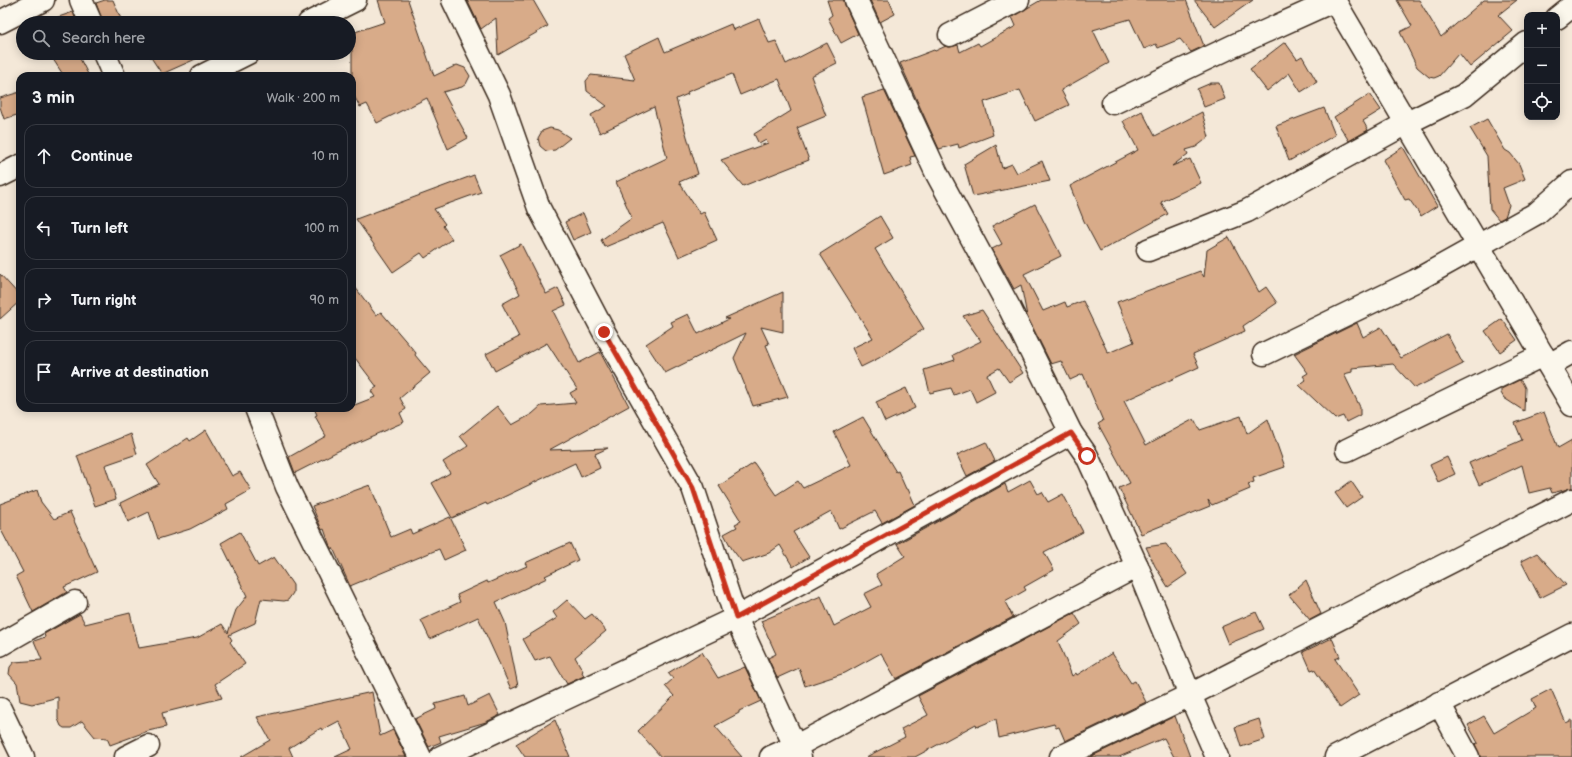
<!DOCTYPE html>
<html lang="en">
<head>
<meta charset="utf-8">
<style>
	body { margin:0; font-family:"Balsamiq Sans",sans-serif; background:#20242c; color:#f1f3f6 }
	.controls { position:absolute; right:12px; top:12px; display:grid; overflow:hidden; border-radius:8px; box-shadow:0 2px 10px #0003 }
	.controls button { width:36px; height:36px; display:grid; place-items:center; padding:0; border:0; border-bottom:1px solid #363941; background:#171b24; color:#f1f3f6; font:20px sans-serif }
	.stop { position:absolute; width:12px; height:12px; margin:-9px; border:3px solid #c8321e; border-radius:50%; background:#fff }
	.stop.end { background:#c8321e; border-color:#fff; box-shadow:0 1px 4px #0008 }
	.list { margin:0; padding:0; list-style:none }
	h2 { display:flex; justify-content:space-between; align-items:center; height:52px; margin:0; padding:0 16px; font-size:17px }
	h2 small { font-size:13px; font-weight:400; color:#9ea1a6 }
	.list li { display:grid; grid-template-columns:26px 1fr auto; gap:12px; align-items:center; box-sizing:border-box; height:64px; margin:0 8px 8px; padding:0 8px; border:1px solid #363941; border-radius:12px }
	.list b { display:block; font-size:15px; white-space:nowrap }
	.list em { font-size:13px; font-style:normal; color:#9ea1a6 }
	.icon { flex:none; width:22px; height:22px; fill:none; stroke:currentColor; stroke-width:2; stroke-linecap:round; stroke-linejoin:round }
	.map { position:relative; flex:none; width:1572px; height:757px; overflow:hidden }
	.search { position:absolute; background:#171b24; box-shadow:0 2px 10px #0003; left:16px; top:16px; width:340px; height:44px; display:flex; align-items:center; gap:10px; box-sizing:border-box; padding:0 14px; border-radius:22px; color:#9ea1a6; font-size:15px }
	.panel { position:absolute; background:#171b24; box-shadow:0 2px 10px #0003; left:16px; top:72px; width:340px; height:340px; border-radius:12px }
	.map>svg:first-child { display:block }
	.building { fill:#d8ab89; stroke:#3b2a1e }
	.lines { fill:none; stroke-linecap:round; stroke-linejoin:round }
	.street-casing { stroke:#3b2a1e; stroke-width:25 }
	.street { stroke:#fbf7ec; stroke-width:22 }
	.route { stroke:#c8321e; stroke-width:5 }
</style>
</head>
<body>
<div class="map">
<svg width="1572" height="757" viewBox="0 0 1572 757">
	<rect width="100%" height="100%" fill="#f4e8d8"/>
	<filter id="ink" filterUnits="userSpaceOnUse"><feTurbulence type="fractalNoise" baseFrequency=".025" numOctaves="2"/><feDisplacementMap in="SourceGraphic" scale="8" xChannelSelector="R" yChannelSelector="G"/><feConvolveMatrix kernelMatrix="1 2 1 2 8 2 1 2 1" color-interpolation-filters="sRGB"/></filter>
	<g filter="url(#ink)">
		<g class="building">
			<path d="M105,0H113L121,19L115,23H103L96,3Z"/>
			<path d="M378,0H408L434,76L457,65L465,68L470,76L466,84L462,87L443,92L468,138L448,149L427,98L377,123L367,104L360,107L352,92V33L385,22Z"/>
			<path d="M467,0H533L548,26L498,55L496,18L481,29Z"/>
			<path d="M827,0H844L845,5L858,34L841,43L828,18L832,15Z"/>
			<path d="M870,0H889L895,14L880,22Z"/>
			<path d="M1041,0H1186L1204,46L1191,52L1180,39L1158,48L1156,44L1144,49L1130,19L1093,30L1109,63L1061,90L1069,105L1035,121L1020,90L984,102L993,135L959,148L958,144L939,149L900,63L934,50L935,51L946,46L950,47L958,45L960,52L978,43L980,46L1016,26L1012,17Z"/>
			<path d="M1194,0H1253L1215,27Z"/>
			<path d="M1397,0H1419L1441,37L1484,0H1517L1498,15L1513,31L1470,67L1459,53L1439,76L1434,78L1429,77L1417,67L1400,32L1412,26Z"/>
			<path d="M73,12L77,23H51L50,20Z"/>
			<path d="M759,19L769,43L776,41L786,64L827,43L837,63L811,76L826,116L797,128L809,160L743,186L721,160L768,143L766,140L759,144L754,134L791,111L779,79L740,95L732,74L687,92L688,94L676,99L698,174L679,182L700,214L704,212L717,240L679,257L663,223L605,247L601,240L632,218L616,182L667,158L654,107L600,133L591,115L607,106L587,91L586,81L591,75L635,80L624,54L659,37L665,52L731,24L733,30Z"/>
			<path d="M1285,42L1297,59L1302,56L1317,82L1301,92L1289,73L1267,91L1250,69Z"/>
			<path d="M49,53H77L89,76H64Z"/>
			<path d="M148,53H209L162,74Z"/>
			<path d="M1211,83H1219L1225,99L1204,107L1197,89Z"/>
			<path d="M884,90L915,156L910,157L912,165L884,175L862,97Z"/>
			<path d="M20,92V114L4,119L0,107V98Z"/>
			<path d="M1370,94L1381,110L1363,121L1368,130L1349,141L1334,117Z"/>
			<path d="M1324,108L1335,135L1289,161L1276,126Z"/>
			<path d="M1142,111L1155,136L1202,112L1209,137L1196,147L1186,150L1188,154L1172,166L1190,159L1201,183L1161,202L1168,214L1100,251L1084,221L1070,186L1138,150L1123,121Z"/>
			<path d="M1487,119L1505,150L1510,153L1519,164L1525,179L1503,188L1509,205L1505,217L1499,220L1490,209L1487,156L1470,128Z"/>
			<path d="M550,128L558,130L570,138L555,150L546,151L540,146L538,138L542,131Z"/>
			<path d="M996,145L1002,168L1012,164L1017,173L1042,161L1050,181L973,196L964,164Z"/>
			<path d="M1403,147L1437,206L1421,216L1409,199L1405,200L1383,160Z"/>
			<path d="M474,175L481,192L434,209L445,224L443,226L452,239L425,258L421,253L393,272L356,219Z"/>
			<path d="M1035,204L1061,256L1024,274L1043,311L1065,302L1067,307L1083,301L1108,353L1134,342L1117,302L1200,271L1204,277L1207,250L1229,237L1259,292L1266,287L1277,303L1243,326L1245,331L1193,354L1199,367L1124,401L1146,445L1194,419L1200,430L1241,416L1247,434L1268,419L1285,467L1253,478L1254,482L1248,484L1250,489L1212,505L1208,500L1210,506L1141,534L1119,488L1130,483L1098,424L1103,421L1083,374L1070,380L1061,361L1051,364L1027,316L1021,285L1014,289L992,249L1002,244L992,226Z"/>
			<path d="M583,213L591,232L573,240L565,222Z"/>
			<path d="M880,216L893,238L875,249L924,329L879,358L861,367L852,348L873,338L820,254Z"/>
			<path d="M521,244L546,294L558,288L566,305L553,311L579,363L600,352L629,406L549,450L608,448L595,454L600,468L581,477L575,463L487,505L486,503L452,518L432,483L450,473L443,462L468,446L460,436L497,406L512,425L532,414L541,406L576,403L570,393L577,389L547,343L495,371L486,354L519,337L502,304L520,294L500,255Z"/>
			<path d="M0,274L20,296V301L0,319Z"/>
			<path d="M352,283L376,315L381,312L416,353L415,355L430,373L400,398L406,409L400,413L404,422L338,451L295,473L289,457L326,436L315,416L317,415L314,408H352V406L375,397L371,391L377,387L352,354Z"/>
			<path d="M783,292V332L761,327L769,344L766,345L788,397L753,406L734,358L746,333L665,373L646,344L673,326L671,322L688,314L698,334L729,319L725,318Z"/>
			<path d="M982,310L1023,373L1009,382L999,368L987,375L995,392L976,402L970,389L954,395L951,388L930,393L924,370L955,360L953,355L981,341L963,316Z"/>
			<path d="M1502,319L1517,340L1500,352L1485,331Z"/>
			<path d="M1357,323L1363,337L1381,327L1401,358L1447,334L1463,364L1415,388L1393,364L1352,368V372L1344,374L1360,407V415L1346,422L1343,416L1335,419L1299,385L1306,380L1303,376L1308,373L1294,354Z"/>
			<path d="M1519,380L1522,382L1525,388L1524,411L1504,398L1501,393V389Z"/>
			<path d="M906,388L915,408L885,422L876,402Z"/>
			<path d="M1544,412L1558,448L1572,440V488L1552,493L1550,488L1529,493L1522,465L1479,485L1469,463L1522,440L1515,423Z"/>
			<path d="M863,417L896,472L898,471L906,489H908L915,505L882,523L875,511L839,529L831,511L793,532L809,557L793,567L780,545L769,553L742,562L732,549L724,534L737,527L735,524L741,521L719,486L754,463L776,495L798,481L803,488L851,465L834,432Z"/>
			<path d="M206,430L232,476L240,472L251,490L226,504L228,509L190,529L158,539L149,512L128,522L120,503L159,484L147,465L188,438L190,441Z"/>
			<path d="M131,434L137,454L105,465L116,499L95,506L77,456Z"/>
			<path d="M986,442L995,461L967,476L957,455Z"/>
			<path d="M1447,457L1455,474L1438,482L1430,465Z"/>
			<path d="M1030,480L1038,494L1042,492L1048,502L1063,494L1083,532L1044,552L1054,570L1024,587L1026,590L1005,602L1013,617L896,679L881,653L845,673L805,686L799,668L777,678L768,658L776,654L761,621L821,596L834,626L871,607L864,594L882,585L876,574L905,556L897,544L1005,484L1008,492Z"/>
			<path d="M1351,481L1362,497L1346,508L1335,493Z"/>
			<path d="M370,485L391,537L410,529L412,534L450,517L466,550L444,560L439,549L350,586L333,548L331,549L324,529L322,530L319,523L312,506Z"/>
			<path d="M37,490L41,502L54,519L70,512L97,572L64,587L67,592L33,612L16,576L23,572L0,528V504Z"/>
			<path d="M240,532L258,566L274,557L293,585V593L288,600L284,601L261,599L255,623L229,635L232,640L230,642L245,664L215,684L222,698L162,713L166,727L148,731L110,745L107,738L95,737L82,721L71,728H64L61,726L58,719V697L32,704L20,701L17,683L9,674L10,667L14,662L42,660L34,641L45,637L44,634L80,614L85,624L130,613L139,648L197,638L222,624L228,633L236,610L247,596L221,543Z"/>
			<path d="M570,543L578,560L545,576L547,578L496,602L505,622L518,686L511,689L478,617L430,639L421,620L460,602L457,595L487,581L488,583L527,566L525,563Z"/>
			<path d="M1166,544L1187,574L1168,587L1155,566L1146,547Z"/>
			<path d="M1537,553L1566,585L1540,598L1521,561Z"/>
			<path d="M1306,580L1321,614L1310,620L1289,595Z"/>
			<path d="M567,600L585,619L592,614L606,631L575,657L583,671L582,672L584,676L567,684L550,656L535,661L523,639L557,618L553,612Z"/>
			<path d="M1256,612L1264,629L1228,644L1221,627Z"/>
			<path d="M1074,613L1081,624L1058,641L1072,676L1076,673L1077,675L1112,653L1131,683L1135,681L1146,702L1065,741L1059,727L1056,728L1054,724L999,738L996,719L977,727L976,724L915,757H866L905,737L901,729L928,715L918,696Z"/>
			<path d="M1332,638L1340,657L1335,659L1359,695L1340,708L1314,669L1311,670L1303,652Z"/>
			<path d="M702,652L718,678L745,667L761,701L739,711V713L715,726L742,757H661L638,731L674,696L665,686L673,679L668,673Z"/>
			<path d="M1551,689L1566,723L1572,720V757H1480L1475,744L1478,743L1468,725L1484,716L1494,733L1536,708L1532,699Z"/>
			<path d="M372,692L380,736L393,730L406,757H335L352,749L339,721L322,730L321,728L289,748L293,757H241L270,740L257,717Z"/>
			<path d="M490,695L500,715L486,722L439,736L441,742L429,747L415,719L436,709L435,704L465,696L468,706Z"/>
			<path d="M1175,716L1190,757H1174L1164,738L1119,757H1090Z"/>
			<path d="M1259,719L1265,739L1241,747L1235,727Z"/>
			<path d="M555,720L570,757H525L516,744Z"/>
		</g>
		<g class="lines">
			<defs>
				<g id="street">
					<path d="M81,0L91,23"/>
					<path d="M453,0L499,95L539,208L604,332L693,488L736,618L800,757"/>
					<path d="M856,0L937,174L1010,309L1071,433L1087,456L1137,566L1190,695L1217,757"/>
					<path d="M1334,0L1572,405"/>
					<path d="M1557,18L1572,6"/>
					<path d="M0,22L43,0"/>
					<path d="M309,23L355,0"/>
					<path d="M950,35L1018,0"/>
					<path d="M104,53L114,76"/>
					<path d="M202,76L248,53"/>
					<path d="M1113,103L1233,46L1335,0"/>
					<path d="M0,176L20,166"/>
					<path d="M1148,250L1247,211L1407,123L1464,95L1527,43"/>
					<path d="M1264,354L1415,281L1537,213L1572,182"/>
					<path d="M1549,365L1572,352"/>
					<path d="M256,408L287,487L420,757"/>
					<path d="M1347,450L1543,355"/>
					<path d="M0,645L75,602"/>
					<path d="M1439,703L1468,757"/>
					<path d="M0,709L23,757"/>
					<path d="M126,757L148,746"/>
					<path d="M441,757L736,618L1071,433"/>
					<path d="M771,757L796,746L1137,566"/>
					<path d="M1061,757L1190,695L1572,500"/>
					<path d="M1336,757L1572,635"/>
				</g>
			</defs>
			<use href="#street" class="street-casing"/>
			<use href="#street" class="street"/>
		</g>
	</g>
	<g class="lines" filter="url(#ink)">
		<path class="route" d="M604,332L693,488L736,618L1071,433L1087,456"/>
	</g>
</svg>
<div class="controls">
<button>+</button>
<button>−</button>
<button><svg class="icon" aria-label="locate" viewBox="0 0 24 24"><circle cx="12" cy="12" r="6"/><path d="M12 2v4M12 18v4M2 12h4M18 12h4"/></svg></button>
</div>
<div class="stop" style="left:1087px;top:456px"></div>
<div class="stop end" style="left:604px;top:332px"></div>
<div class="search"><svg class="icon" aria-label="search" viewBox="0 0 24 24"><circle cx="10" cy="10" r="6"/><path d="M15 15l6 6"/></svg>Search here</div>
<section class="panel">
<h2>3 min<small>Walk · 200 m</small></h2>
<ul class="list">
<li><svg class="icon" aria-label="ahead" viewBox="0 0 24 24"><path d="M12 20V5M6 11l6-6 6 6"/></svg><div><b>Continue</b></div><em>10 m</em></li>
<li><svg class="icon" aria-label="left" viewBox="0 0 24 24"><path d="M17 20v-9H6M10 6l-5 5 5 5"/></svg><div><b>Turn left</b></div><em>100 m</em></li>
<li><svg class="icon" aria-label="right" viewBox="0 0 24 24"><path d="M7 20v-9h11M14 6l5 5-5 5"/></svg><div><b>Turn right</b></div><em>90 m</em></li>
<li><svg class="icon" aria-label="arrive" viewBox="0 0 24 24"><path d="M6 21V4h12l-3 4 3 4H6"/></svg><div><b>Arrive at destination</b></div></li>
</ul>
</section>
</div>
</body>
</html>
